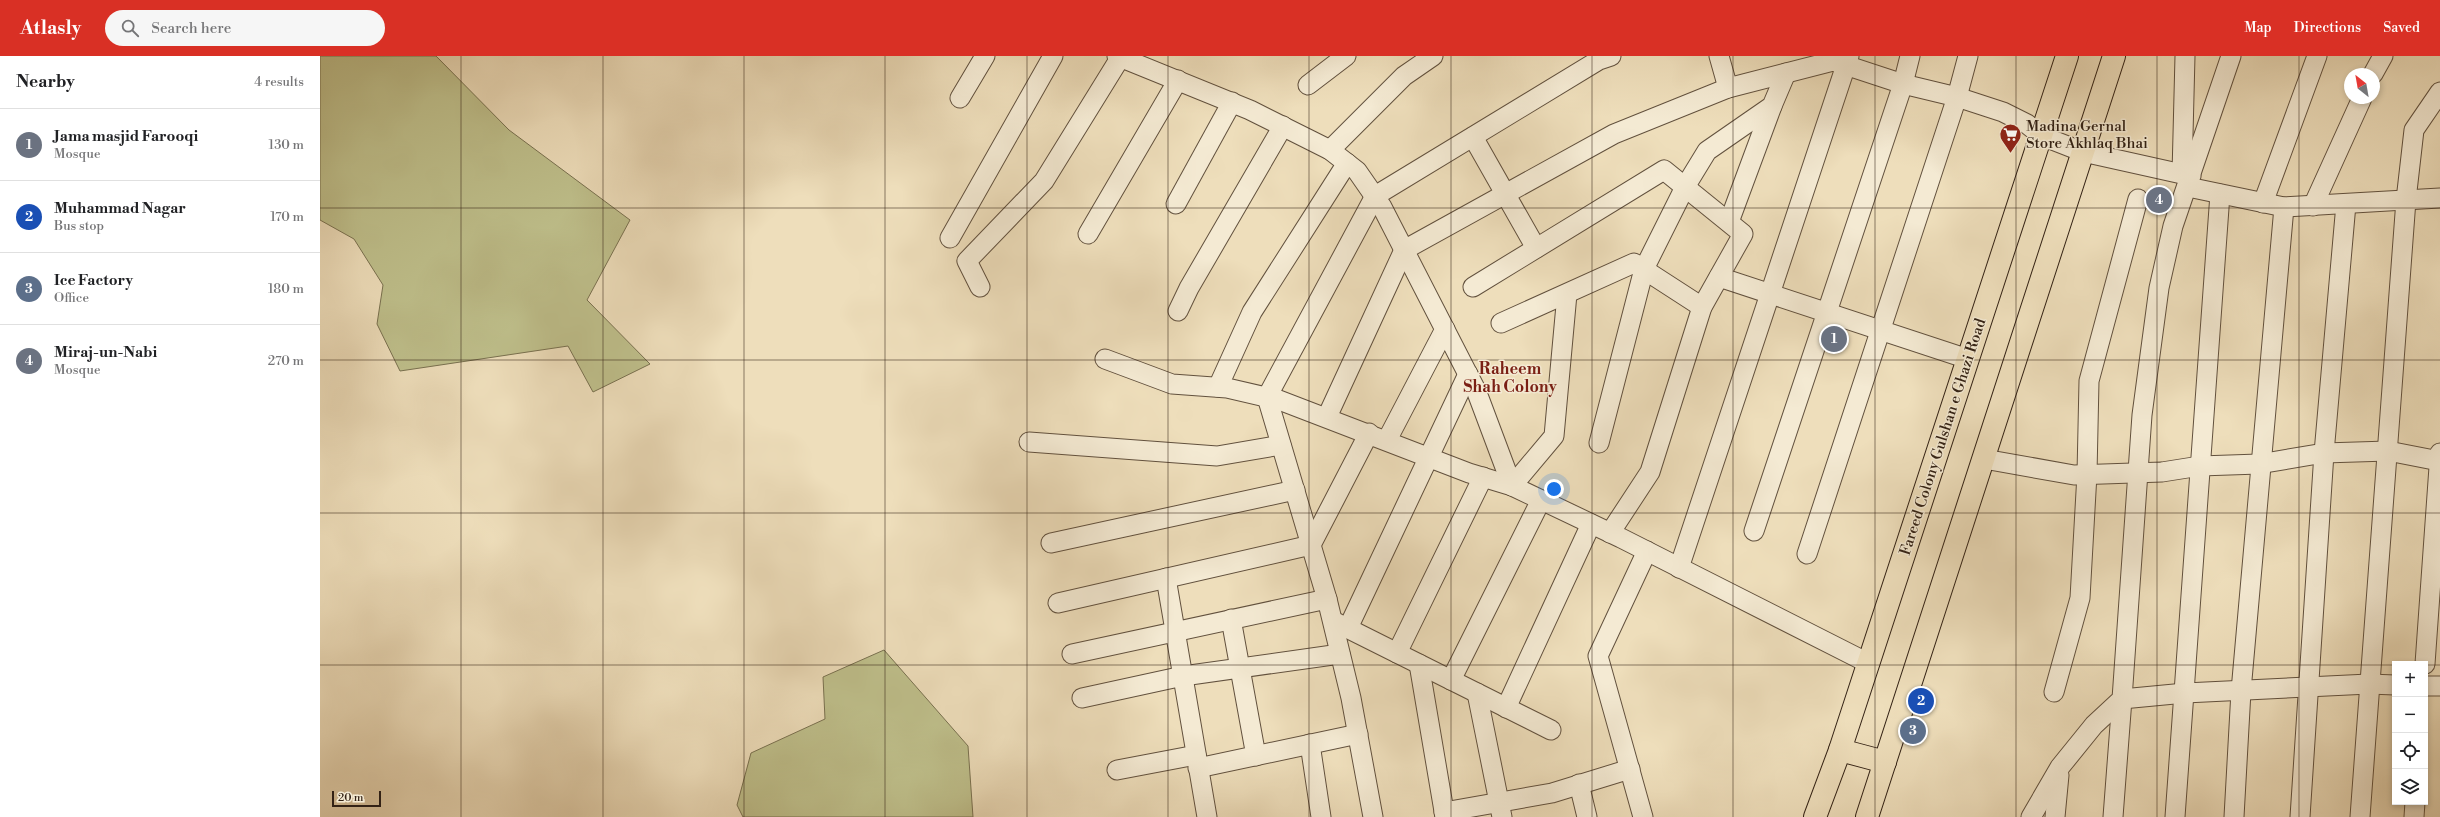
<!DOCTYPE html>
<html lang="en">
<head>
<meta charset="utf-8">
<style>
	body { margin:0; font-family:"Libre Bodoni",serif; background:#f6f6f6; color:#202124 }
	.controls { position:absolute; right:12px; bottom:12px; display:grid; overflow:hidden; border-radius:0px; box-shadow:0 2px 6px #0003 }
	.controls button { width:36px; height:36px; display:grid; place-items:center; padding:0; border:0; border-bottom:1px solid #e0e0e0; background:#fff; color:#202124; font:20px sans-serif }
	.compass { position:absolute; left:2024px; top:12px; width:36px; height:36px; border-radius:50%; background:#fff; box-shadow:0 2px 6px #0003; rotate:329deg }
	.scale { position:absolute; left:12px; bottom:10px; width:49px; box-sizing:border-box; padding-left:4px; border:2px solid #332215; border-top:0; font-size:11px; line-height:14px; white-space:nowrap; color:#332215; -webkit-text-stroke:3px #f4ead3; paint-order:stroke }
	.you { position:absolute; left:1234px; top:433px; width:14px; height:14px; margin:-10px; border:3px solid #fff; border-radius:50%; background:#1a73e8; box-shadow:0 0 0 6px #1a73e833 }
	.badge { display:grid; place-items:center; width:26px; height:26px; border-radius:50%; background:#d93025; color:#fff; font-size:13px; font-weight:700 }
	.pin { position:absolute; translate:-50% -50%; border:2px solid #fff; box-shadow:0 1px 4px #0006 }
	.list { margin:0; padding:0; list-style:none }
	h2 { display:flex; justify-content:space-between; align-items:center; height:52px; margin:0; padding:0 16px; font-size:17px }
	h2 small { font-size:13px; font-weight:400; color:#757577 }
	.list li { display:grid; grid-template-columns:26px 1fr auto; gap:12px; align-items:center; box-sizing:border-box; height:72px; padding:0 16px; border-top:1px solid #e0e0e0 }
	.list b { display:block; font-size:15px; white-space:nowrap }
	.list p { margin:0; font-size:13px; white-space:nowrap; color:#757577 }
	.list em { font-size:13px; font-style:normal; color:#757577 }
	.icon { flex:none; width:22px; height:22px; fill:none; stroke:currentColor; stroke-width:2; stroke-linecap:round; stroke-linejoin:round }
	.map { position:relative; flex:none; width:2120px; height:761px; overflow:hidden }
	header { display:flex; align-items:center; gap:24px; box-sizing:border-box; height:56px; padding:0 20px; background:#d93025; color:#fff }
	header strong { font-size:19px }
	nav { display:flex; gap:22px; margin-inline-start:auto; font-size:14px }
	.search { width:280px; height:36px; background:#f6f6f6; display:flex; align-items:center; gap:10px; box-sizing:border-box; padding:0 14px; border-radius:22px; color:#757577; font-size:15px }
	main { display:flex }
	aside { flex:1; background:#fff }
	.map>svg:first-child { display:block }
	.green { fill:#bfc08c; stroke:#797150 }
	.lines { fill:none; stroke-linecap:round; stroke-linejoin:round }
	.minor-casing { stroke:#62513e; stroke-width:21 }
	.major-casing { stroke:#332215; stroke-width:24 }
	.minor { stroke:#f4ead3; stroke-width:19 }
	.major { stroke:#eedebb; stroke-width:22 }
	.grid { fill:none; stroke:#332215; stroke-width:1; stroke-opacity:0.55 }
	.labels { text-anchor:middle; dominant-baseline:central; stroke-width:3; stroke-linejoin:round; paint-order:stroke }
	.poi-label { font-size:15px; fill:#332215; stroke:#f4ead3; text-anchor:start }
	.street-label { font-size:15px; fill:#332215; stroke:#f4ead3 }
	.neighbourhood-label { font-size:16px; font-weight:bold; fill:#7a1f14; stroke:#f4ead3 }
</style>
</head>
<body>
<header>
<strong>Atlasly</strong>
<div class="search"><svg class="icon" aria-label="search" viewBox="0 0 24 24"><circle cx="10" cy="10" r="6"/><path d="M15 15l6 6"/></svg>Search here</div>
<nav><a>Map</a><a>Directions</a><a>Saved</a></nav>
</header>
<main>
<aside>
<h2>Nearby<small>4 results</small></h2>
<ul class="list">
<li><span class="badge" style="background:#6b7280">1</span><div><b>Jama masjid Farooqi</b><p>Mosque</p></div><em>130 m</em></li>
<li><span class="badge" style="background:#1a4fb4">2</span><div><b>Muhammad Nagar</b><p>Bus stop</p></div><em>170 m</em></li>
<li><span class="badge" style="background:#5c6f8a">3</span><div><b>Ice Factory</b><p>Office</p></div><em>180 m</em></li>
<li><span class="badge" style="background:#6b7280">4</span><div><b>Miraj-un-Nabi</b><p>Mosque</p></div><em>270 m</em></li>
</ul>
</aside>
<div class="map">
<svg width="2120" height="761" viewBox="0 0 2120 761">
	<rect width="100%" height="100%" fill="#eedebb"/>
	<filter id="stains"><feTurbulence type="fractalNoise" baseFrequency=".005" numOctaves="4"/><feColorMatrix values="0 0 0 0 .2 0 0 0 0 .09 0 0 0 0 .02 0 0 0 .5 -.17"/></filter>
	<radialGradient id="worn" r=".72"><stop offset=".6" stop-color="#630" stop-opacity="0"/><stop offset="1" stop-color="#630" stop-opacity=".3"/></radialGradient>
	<g class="green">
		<path d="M0,0H116L189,74L310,164L267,244L330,308L273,336L248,290L80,315L57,268L63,229L34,183L0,164Z"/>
		<path d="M564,594L648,690L653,761H423L417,749L431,697L505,663L503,621Z"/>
	</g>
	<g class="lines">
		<defs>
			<g id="minor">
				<path d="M797,0L930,54L1010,94L1037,115L1062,151L1156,334L1192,430"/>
				<path d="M1399,0L1408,32"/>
				<path d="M2053,18L2063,0"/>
				<path d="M988,29L1026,0"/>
				<path d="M640,42L665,0"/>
				<path d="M1153,81L1216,192"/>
				<path d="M1010,94L1084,20L1113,0"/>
				<path d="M1862,118L1865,0"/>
				<path d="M1868,131L1964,151L2120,142"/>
				<path d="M1943,147L1997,0"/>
				<path d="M856,148L912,46"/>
				<path d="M1993,150L2042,42"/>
				<path d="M1409,166L1452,50"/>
				<path d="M768,178L858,24"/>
				<path d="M630,182L733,0"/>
				<path d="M1399,221L1648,303"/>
				<path d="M660,231L647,205L724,125L800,2"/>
				<path d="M1153,231L1344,114L1423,178L1382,251L1330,416L1290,477"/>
				<path d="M858,255L869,232L963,70"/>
				<path d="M1181,267L1314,207L1382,251"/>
				<path d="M785,303L852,328L907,332L959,344L1149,417L1192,430L1301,482L1548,607"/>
				<path d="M898,331L932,256L1027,107"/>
				<path d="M1007,361L1084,194L1294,78L1408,32L1513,5L1583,28L1637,41L1683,56L1707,68L1722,80L1763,96L1871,120"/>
				<path d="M1067,384L1125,273"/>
				<path d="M709,386L897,400L961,389"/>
				<path d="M1279,387L1324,213L1365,131L1387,95L1452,50L1466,17"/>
				<path d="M1664,403L1754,419L1842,416L1880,410L1939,408L2004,397L2068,395L2119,405"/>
				<path d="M1192,430L1234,380L1247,238"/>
				<path d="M1434,475L1583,28L1590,0"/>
				<path d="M731,487L975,434"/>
				<path d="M1487,498L1637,41L1648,0"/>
				<path d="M1359,512L1529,0"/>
				<path d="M846,522L887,761"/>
				<path d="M738,547L991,489L1049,377"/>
				<path d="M911,563L936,700"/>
				<path d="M1017,567L1231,674"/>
				<path d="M1028,572L1148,318"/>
				<path d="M1077,597L1163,421"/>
				<path d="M752,598L1007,543"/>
				<path d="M1099,608L1125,761"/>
				<path d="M2105,608L2120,397"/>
				<path d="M1131,624L1221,444"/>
				<path d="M2105,630H2120"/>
				<path d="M1734,636L1760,542L1767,418L1769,325L1818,143"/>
				<path d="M1157,637L1182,761"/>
				<path d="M762,642L863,620L1020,598"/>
				<path d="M1186,652L1271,468"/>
				<path d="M990,688L1001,761"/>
				<path d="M878,712L1038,678"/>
				<path d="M797,714L876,699"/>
				<path d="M1259,728L1267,761"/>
				<path d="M1124,756L1232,737L1310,713"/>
				<path d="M1053,761L1031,642L1007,543L947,341L1055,140L1279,4L1291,0"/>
				<path d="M1323,761L1278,600L1327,495"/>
				<path d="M1711,761L1740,711L1774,669L1802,643L1822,359L1839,232L1853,170L1911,0"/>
				<path d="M1735,761L1739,719"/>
				<path d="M1793,761L1802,643L1865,637L2049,628L2075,629"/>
				<path d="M1855,761L1900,138"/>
				<path d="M1914,761L1921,635L1964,151"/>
				<path d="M1980,761L2004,397L2026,148"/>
				<path d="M2040,761L2086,144L2094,74L2120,36"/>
				<path d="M2094,761L2095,746"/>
			</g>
			<g id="major">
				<path d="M1520,694L1565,706"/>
				<path d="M1495,761L1520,694L1747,0"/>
				<path d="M1547,761L1794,0"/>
			</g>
		</defs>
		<use href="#minor" class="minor-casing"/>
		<use href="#major" class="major-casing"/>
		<use href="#minor" class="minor"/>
		<use href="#major" class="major"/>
	</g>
	<path class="grid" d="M141,0V761M283,0V761M424,0V761M565,0V761M707,0V761M848,0V761M989,0V761M1131,0V761M1272,0V761M1413,0V761M1555,0V761M1696,0V761M1837,0V761M1979,0V761M0,152H2120M0,304H2120M0,457H2120M0,609H2075M2105,609H2120"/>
	<defs>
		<symbol id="supermarket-pin" viewBox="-11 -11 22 30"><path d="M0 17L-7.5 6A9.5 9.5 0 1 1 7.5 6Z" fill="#8f2418" stroke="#f4ead3"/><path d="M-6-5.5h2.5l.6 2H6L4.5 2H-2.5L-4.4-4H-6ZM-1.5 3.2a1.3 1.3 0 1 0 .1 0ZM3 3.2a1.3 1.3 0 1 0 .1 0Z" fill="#fff"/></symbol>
	</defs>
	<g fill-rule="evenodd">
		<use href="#supermarket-pin" x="1678" y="66" width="25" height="34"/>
	</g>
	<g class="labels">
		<g class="poi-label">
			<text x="1706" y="70">Madina Gernal<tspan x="1706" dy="17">Store Akhlaq Bhai</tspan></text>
		</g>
		<g class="street-label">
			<text transform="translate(1623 381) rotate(-72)">Fareed Colony Gulshan e Ghazi Road</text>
		</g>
		<g class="neighbourhood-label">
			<text x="1190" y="313">Raheem<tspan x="1190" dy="18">Shah Colony</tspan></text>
		</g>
	</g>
	<rect width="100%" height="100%" filter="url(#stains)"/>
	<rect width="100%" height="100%" fill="url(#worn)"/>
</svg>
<div class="controls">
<button>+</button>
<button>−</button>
<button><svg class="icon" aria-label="locate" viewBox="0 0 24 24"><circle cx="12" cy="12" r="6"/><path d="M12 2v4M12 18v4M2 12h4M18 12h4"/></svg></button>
<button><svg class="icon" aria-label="layers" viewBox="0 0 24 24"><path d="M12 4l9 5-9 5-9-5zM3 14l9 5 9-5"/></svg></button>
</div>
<svg class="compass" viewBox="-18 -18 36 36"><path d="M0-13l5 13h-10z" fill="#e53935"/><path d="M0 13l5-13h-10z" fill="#757577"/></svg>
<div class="scale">20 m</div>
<div class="you"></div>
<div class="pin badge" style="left:1514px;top:283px;background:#6b7280">1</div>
<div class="pin badge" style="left:1601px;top:645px;background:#1a4fb4">2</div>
<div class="pin badge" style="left:1593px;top:675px;background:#5c6f8a">3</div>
<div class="pin badge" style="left:1839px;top:144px;background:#6b7280">4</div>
</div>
</main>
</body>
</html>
